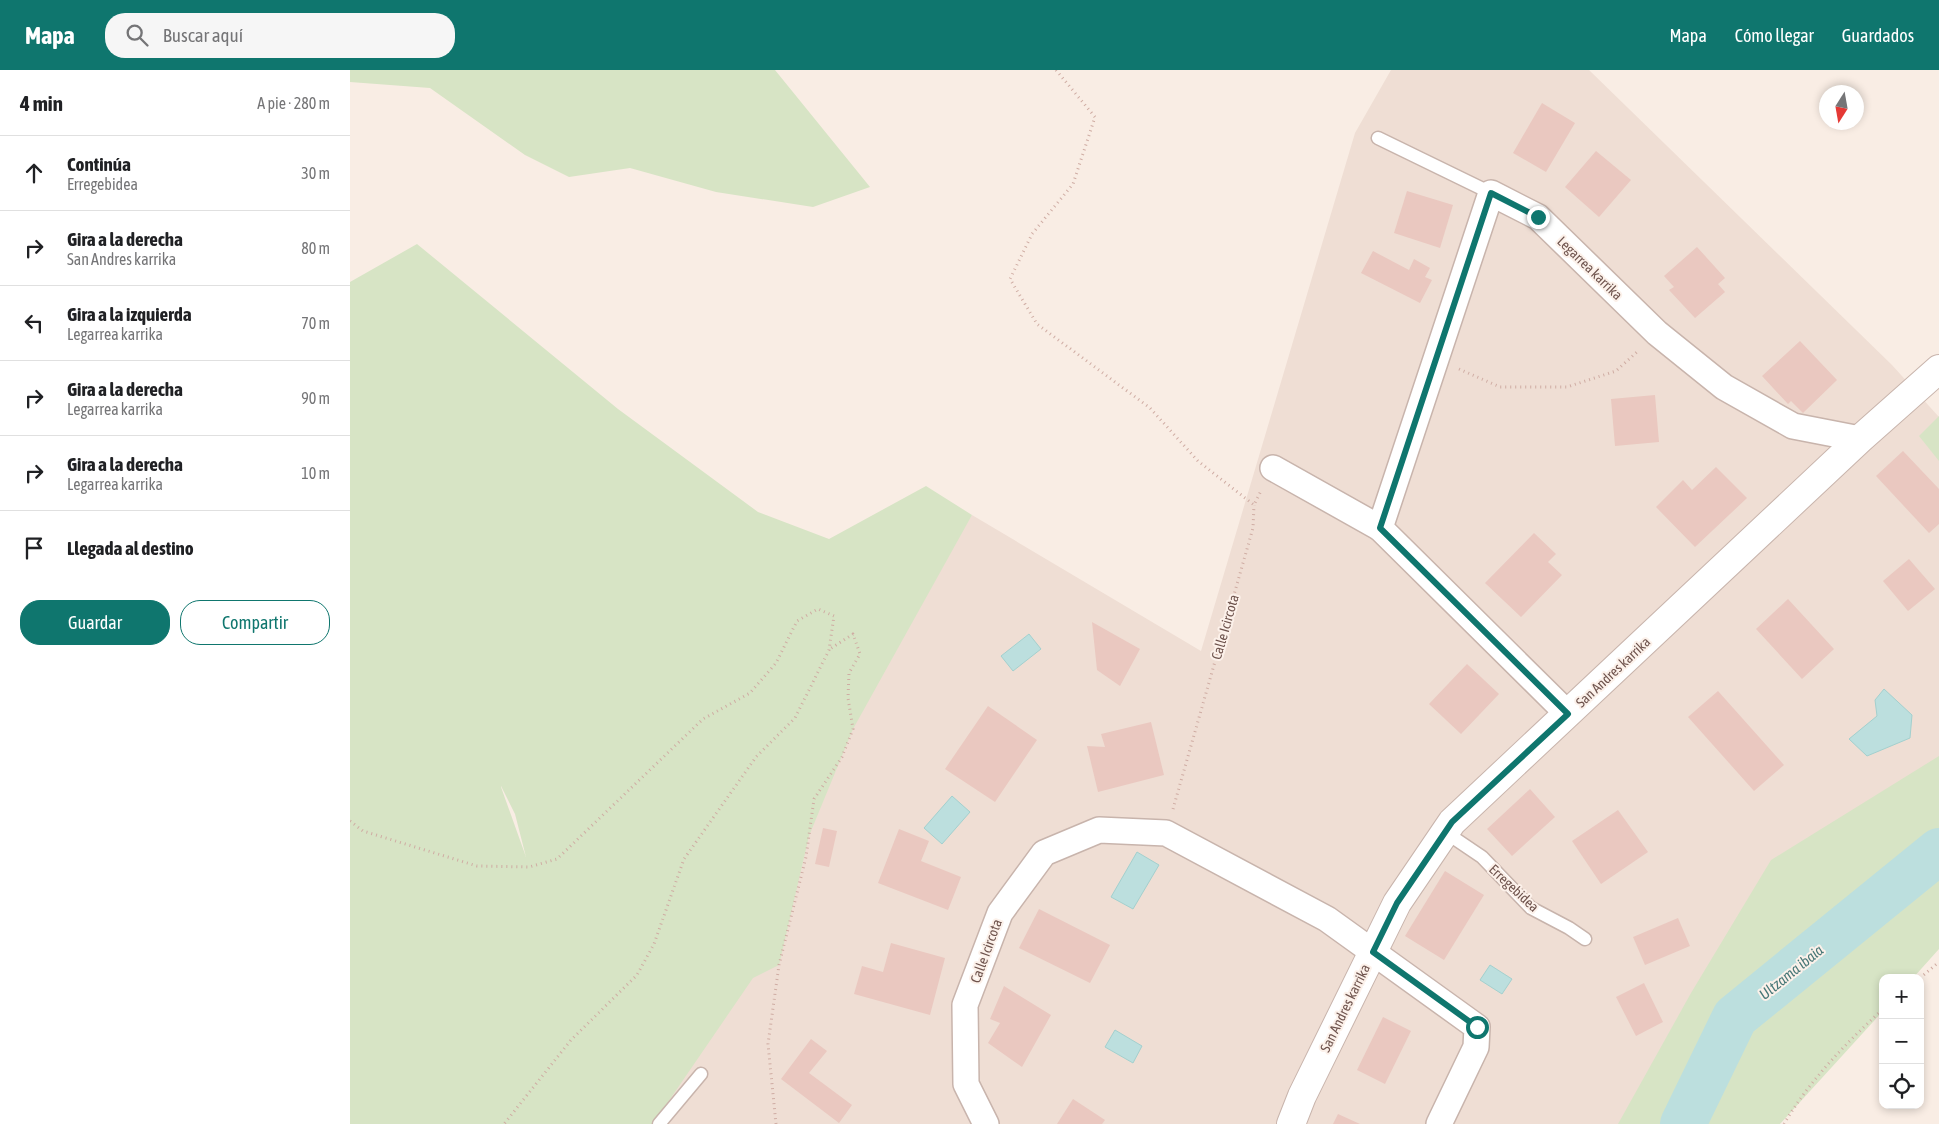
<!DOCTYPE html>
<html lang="es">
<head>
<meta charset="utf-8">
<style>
	body { margin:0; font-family:"Asap Condensed",sans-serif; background:#f6f6f6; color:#202124 }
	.controls { position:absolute; right:15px; bottom:15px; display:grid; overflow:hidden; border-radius:10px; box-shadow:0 2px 8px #0003 }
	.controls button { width:45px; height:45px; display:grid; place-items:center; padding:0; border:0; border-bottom:1px solid #e0e0e0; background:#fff; color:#202124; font:25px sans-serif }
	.compass { position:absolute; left:1469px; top:15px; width:45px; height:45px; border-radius:50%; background:#fff; box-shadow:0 2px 8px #0003; rotate:191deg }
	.stop { position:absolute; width:15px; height:15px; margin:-11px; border:4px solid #0f766e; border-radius:50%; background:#fff }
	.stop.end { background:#0f766e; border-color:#fff; box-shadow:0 1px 5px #0008 }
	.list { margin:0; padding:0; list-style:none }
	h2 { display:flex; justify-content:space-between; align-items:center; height:65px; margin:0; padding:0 20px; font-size:21px }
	h2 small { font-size:16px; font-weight:400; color:#757577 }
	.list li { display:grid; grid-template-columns:32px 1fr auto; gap:15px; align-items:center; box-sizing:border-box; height:75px; padding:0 20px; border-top:1px solid #e0e0e0 }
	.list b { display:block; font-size:19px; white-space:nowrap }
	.list p { margin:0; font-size:16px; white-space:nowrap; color:#757577 }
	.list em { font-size:16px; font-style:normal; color:#757577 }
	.actions { display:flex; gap:10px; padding:15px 20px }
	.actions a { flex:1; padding:11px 0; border:1px solid #0f766e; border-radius:20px; text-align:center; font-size:18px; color:#0f766e }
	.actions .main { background:#0f766e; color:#fff }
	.icon { flex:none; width:28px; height:28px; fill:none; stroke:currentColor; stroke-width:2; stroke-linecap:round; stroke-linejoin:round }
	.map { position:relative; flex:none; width:1589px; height:1054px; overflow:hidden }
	header { display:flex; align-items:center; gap:30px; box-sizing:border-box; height:70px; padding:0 25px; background:#0f766e; color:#fff }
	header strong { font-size:24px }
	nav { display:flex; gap:28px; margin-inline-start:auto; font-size:18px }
	.search { width:350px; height:45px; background:#f6f6f6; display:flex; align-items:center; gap:12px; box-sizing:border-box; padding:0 18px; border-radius:20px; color:#757577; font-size:19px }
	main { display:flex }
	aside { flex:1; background:#fff }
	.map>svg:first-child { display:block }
	.residential { fill:#efded4 }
	.green { fill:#d7e4c5; fill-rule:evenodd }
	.water { fill:#bcdfde; stroke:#a3d0ce }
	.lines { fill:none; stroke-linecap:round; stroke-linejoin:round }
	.river { stroke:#bcdfde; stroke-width:46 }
	.building { fill:#eac8c0 }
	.service-casing { stroke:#c8b4ac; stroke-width:15 }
	.minor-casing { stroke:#c8b4ac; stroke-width:28 }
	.tertiary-casing { stroke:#c8b4ac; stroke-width:30 }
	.path { stroke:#cfaca3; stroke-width:3; stroke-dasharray:1 4; stroke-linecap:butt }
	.service { stroke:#fff; stroke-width:12 }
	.minor { stroke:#fff; stroke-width:25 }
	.tertiary { stroke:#fff; stroke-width:28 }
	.route { stroke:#0f766e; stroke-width:6 }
	.labels { text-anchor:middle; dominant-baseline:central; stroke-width:4; stroke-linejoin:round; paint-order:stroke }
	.street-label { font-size:14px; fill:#6e534d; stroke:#fcf1ea }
	.water-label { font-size:15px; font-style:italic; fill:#477777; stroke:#fcf1ea }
</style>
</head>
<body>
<header>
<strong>Mapa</strong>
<div class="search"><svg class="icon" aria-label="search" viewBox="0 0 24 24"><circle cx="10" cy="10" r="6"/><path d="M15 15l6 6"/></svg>Buscar aquí</div>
<nav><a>Mapa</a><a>Cómo llegar</a><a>Guardados</a></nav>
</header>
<main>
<aside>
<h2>4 min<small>A pie · 280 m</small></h2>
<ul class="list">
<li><svg class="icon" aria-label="ahead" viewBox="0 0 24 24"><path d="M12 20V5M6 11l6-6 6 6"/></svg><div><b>Continúa</b><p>Erregebidea</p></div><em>30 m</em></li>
<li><svg class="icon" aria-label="right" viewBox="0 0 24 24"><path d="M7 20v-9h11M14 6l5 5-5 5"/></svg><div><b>Gira a la derecha</b><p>San Andres karrika</p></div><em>80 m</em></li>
<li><svg class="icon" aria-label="left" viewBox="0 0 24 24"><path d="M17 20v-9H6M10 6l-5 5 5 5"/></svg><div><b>Gira a la izquierda</b><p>Legarrea karrika</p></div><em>70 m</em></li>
<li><svg class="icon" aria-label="right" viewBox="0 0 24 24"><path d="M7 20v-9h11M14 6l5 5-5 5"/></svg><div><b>Gira a la derecha</b><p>Legarrea karrika</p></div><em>90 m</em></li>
<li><svg class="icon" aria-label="right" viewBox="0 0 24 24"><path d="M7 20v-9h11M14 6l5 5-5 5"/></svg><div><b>Gira a la derecha</b><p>Legarrea karrika</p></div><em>10 m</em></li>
<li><svg class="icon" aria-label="arrive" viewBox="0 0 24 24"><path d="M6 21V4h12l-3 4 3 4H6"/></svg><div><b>Llegada al destino</b></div></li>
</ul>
<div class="actions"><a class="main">Guardar</a><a>Compartir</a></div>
</aside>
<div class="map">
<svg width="1589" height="1054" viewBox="0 0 1589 1054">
	<rect width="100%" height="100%" fill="#f9ede4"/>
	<path class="residential" d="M1041,0H1239L1542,295L1589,347V708L1277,1054H286L423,739L622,445L851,581L1005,63Z"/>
	<g class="green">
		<path d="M0,0H425L520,117L463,137L366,122L280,98L219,107L175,85L80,18L0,12Z"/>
		<path d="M67,174L268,339L408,442L479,469L576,416L622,445L503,659L459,766L429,895L403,908L303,1054H0V212ZM151,716L165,744L176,787L151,717Z"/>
		<path d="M1589,346V391L1569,366Z"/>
		<path d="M1589,686V879L1563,908H1533V941L1430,1054H1268L1341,923L1421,790Z"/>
	</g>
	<g class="water">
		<path d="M679,564L691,579L663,601L651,586Z"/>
		<path d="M1534,619L1562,645L1560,668L1517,686L1499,669L1527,646L1525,630Z"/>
		<path d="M602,726L620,742L592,774L574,758Z"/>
		<path d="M787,782L809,795L783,839L761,827Z"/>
		<path d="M1140,895L1162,909L1152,924L1130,910Z"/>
		<path d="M765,960L792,976L783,993L755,977Z"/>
	</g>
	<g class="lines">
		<path class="river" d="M1333,1054L1385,947L1589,781"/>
	</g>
	<g class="building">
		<path d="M1192,33L1225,53L1196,102L1163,83Z"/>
		<path d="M1246,81L1281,110L1249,147L1215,117Z"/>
		<path d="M1057,121L1103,135L1090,178L1044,163Z"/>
		<path d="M1347,177L1375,208L1368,214L1375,222L1345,248L1319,220L1324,217L1314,206Z"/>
		<path d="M1023,181L1059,200L1064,189L1080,198L1075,207L1082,210L1070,233L1011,203Z"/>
		<path d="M1450,271L1487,310L1453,343L1441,331L1438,334L1412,306Z"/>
		<path d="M1305,325L1309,372L1265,376L1261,329Z"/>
		<path d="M1553,381L1589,419V454L1579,463L1526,406Z"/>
		<path d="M1366,397L1397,428L1345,477L1306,437L1333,410L1342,420Z"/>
		<path d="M1184,463L1206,484L1198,492L1212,505L1171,547L1135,513Z"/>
		<path d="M1559,489L1585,519L1558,541L1533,511Z"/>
		<path d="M1438,529L1484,579L1452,609L1406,559Z"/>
		<path d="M742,552L790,579L770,616L747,600Z"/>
		<path d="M1117,594L1149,624L1111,664L1079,634Z"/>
		<path d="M1368,621L1434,695L1404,721L1338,647Z"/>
		<path d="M638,636L687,670L645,732L595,699Z"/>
		<path d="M801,652L814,705L748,722L737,676L755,677L751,664Z"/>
		<path d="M1180,719L1205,747L1162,786L1137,759Z"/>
		<path d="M1268,740L1298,782L1251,814L1222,771Z"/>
		<path d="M473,758L487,761L479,797L465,794Z"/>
		<path d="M549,759L579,771L571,791L611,807L598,840L528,813Z"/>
		<path d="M1095,801L1134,825L1094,890L1055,866Z"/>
		<path d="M689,839L760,875L740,913L669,878Z"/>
		<path d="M1328,848L1340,876L1295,895L1283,867Z"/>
		<path d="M541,873L595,888L580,945L504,924L512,896L533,902Z"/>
		<path d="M1294,913L1313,952L1286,966L1266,927Z"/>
		<path d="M654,916L701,945L672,997L638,973L650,953L640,949Z"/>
		<path d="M1033,947L1061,961L1035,1014L1007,1000Z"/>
		<path d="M461,969L477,981L459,1003L502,1035L489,1053L431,1009Z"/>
		<path d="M723,1029L755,1050L752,1054H707Z"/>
		<path d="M988,1044L1010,1054H983Z"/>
	</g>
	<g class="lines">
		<defs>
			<g id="service">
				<path d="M1028,68L1141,123"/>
				<path d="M1095,762L1132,787L1181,838L1219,858L1235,869"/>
				<path d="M309,1054L351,1004"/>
			</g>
			<g id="minor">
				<path d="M923,398L1030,458"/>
				<path d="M1218,644L1030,458L1141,123L1188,147L1307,263L1374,317L1443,356L1510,369"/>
				<path d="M636,1054L616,1014L615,935L650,843L694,783L749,760L816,763L977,849L1127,957L1126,977L1089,1054"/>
			</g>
			<path id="tertiary" d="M941,1054L952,1026L1047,833L1102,752L1510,369L1589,299"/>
		</defs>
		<use href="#service" class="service-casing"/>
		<use href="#minor" class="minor-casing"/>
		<use href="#tertiary" class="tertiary-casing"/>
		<g class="path">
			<path d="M706,0L745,47L723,114L682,164L660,209L687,254L800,338L848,391L904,435L911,421"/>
			<path d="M1109,299L1150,317H1217L1266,301L1288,281"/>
			<path d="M823,739L903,458L904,435"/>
			<path d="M0,751L13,761L127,796L179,797L207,789L353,649L400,623L426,593L447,551L468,539L484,546L479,580L445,648L406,687L334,789L304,874L287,905L221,970L154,1054"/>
			<path d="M1570,908L1589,892"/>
			<path d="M426,1054L418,974L429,895L456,787L464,729L492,687L503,659L498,628L499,603L510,584L503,564L480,579"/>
			<path d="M1434,1054C1459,1011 1496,973 1533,939"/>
		</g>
		<use href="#service" class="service"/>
		<use href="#minor" class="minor"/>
		<use href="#tertiary" class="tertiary"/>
	</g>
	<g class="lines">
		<path class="route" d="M1127,957L1023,882L1047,833L1102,752L1218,644L1030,458L1141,123L1188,147"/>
	</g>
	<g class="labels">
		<g class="street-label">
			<text transform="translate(1240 198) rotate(44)">Legarrea karrika</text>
			<text transform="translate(875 557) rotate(-74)">Calle Icircota</text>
			<text transform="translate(1263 602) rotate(-43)">San Andres karrika</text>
			<text transform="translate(1164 818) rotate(43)">Erregebidea</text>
			<text transform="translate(636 881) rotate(-70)">Calle Icircota</text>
			<text transform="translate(995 938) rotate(-64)">San Andres karrika</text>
		</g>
		<g class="water-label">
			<text transform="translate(1441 902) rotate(-39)">Ultzama ibaia</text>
		</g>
	</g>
</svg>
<div class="controls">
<button>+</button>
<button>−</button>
<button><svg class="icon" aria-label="locate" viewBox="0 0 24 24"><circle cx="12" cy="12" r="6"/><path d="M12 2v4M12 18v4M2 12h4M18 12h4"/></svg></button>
</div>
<svg class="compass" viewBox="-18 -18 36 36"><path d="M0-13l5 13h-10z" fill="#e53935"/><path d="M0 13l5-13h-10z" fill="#757577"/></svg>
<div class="stop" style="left:1127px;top:957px"></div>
<div class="stop end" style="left:1188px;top:147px"></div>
</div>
</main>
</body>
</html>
